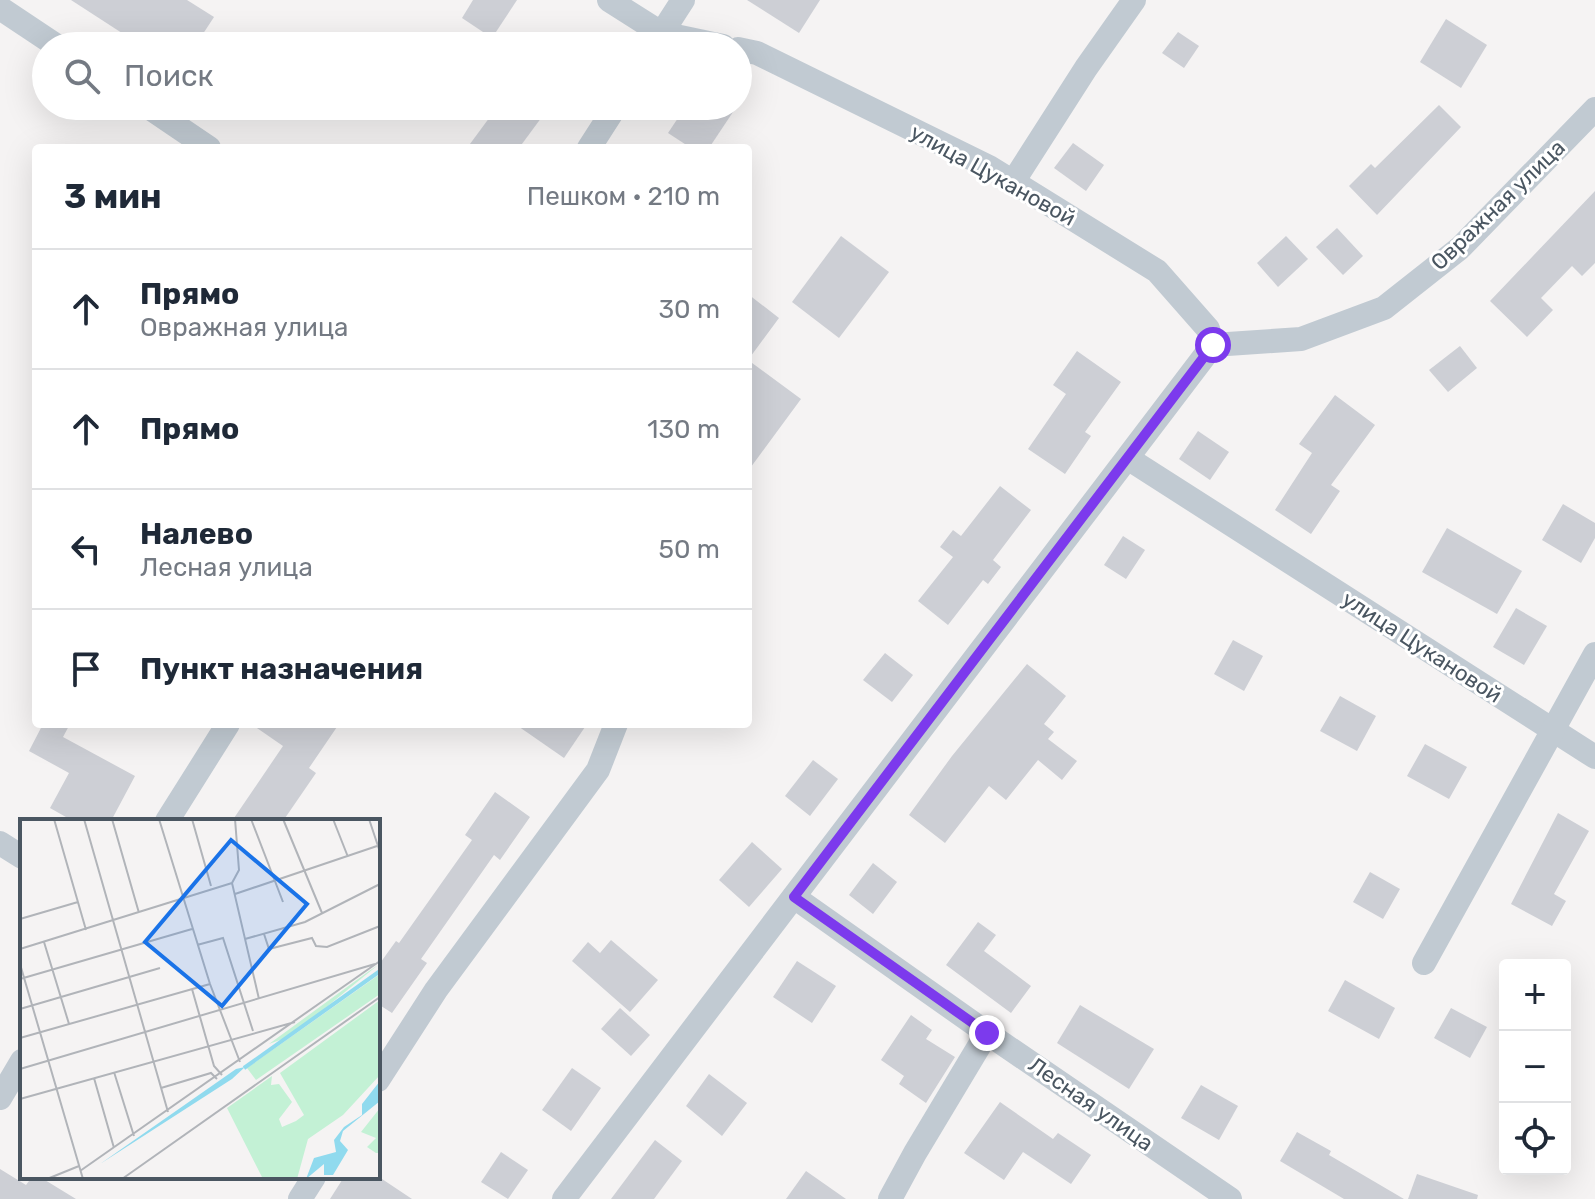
<!DOCTYPE html>
<html lang="ru">
<head>
<meta charset="utf-8">
<style>
	body { margin:0; font-family:Rubik,sans-serif; background:#f6f6f7; color:#1f2937 }
	.controls { position:absolute; right:24px; bottom:24px; display:grid; overflow:hidden; border-radius:8px; box-shadow:0 8px 32px #0002 }
	.controls button { width:72px; height:72px; display:grid; place-items:center; padding:0; border:0; border-bottom:2px solid #e0e1e3; background:#fff; color:#1f2937; font:40px sans-serif }
	.stop { position:absolute; width:24px; height:24px; margin:-18px; border:6px solid #7c3aed; border-radius:50%; background:#fff }
	.stop.end { background:#7c3aed; border-color:#fff; box-shadow:0 2px 8px #0008 }
	.list { margin:0; padding:0; list-style:none }
	h2 { display:flex; justify-content:space-between; align-items:center; height:104px; margin:0; padding:0 32px; font-size:34px }
	h2 small { font-size:26px; font-weight:400; color:#747a83 }
	.list li { display:grid; grid-template-columns:52px 1fr auto; gap:24px; align-items:center; box-sizing:border-box; height:120px; padding:0 32px; border-top:2px solid #e0e1e3 }
	.list b { display:block; font-size:30px; white-space:nowrap }
	.list p { margin:0; font-size:26px; white-space:nowrap; color:#747a83 }
	.list em { font-size:26px; font-style:normal; color:#747a83 }
	.icon { flex:none; width:44px; height:44px; fill:none; stroke:currentColor; stroke-width:2; stroke-linecap:round; stroke-linejoin:round }
	.map { position:relative; flex:none; width:1595px; height:1199px; overflow:hidden }
	.search { position:absolute; background:#fff; box-shadow:0 8px 32px #0002; left:32px; top:32px; width:720px; height:88px; display:flex; align-items:center; gap:20px; box-sizing:border-box; padding:0 28px; border-radius:44px; color:#747a83; font-size:30px }
	.panel { position:absolute; background:#fff; box-shadow:0 8px 32px #0002; left:32px; top:144px; width:720px; height:584px; border-radius:8px }
	.map>svg:first-child { display:block }
	.building { fill:#cdcfd5 }
	.lines { fill:none; stroke-linecap:round; stroke-linejoin:round }
	.street { stroke:#c1cad2; stroke-width:24 }
	.route { stroke:#7c3aed; stroke-width:10 }
	.labels { text-anchor:middle; dominant-baseline:central; stroke-width:6; stroke-linejoin:round; paint-order:stroke }
	.street-label { font-size:22px; fill:#4a5661; stroke:#fff }
	.inset-river { fill:none; stroke:#90daee; stroke-width:4 }
	.inset-road { fill:none; stroke:#b1b4b9; stroke-width:2 }
	.view { fill:#1a73e8; fill-opacity:0.15; stroke:#1a73e8; stroke-width:4 }
	.inset-edge { fill:none; stroke:#4a5661; stroke-width:4 }
</style>
</head>
<body>
<div class="map">
<svg width="1595" height="1199" viewBox="0 0 1595 1199">
	<rect width="100%" height="100%" fill="#f5f3f3"/>
	<g class="building">
		<path d="M71,0H187L214,17L195,46H142Z"/>
		<path d="M473,0H517L492,38L462,18Z"/>
		<path d="M747,0H820L799,33Z"/>
		<path d="M1446,19L1487,45L1461,88L1420,62Z"/>
		<path d="M1178,32L1199,46L1184,68L1162,53Z"/>
		<path d="M1439,105L1461,127L1377,215L1349,186L1371,164L1375,168Z"/>
		<path d="M498,106H550L519,148H467Z"/>
		<path d="M686,106H737L709,148H691L668,133Z"/>
		<path d="M1073,143L1104,165L1086,191L1054,168Z"/>
		<path d="M1595,191V263L1582,276L1572,266L1541,298L1553,310L1527,337L1490,301Z"/>
		<path d="M1337,228L1363,256L1343,275L1316,247Z"/>
		<path d="M841,236L889,272L839,338L792,302Z"/>
		<path d="M1286,236L1308,259L1278,287L1257,263Z"/>
		<path d="M748,294L779,318L748,360L801,399L748,471Z"/>
		<path d="M1460,346L1477,368L1448,392L1429,370Z"/>
		<path d="M1077,351L1121,382L1085,432L1091,436L1065,474L1028,449L1066,394L1053,385Z"/>
		<path d="M1335,395L1375,425L1331,485L1340,491L1311,534L1275,510L1312,453L1299,444Z"/>
		<path d="M1198,431L1229,452L1210,480L1179,459Z"/>
		<path d="M1000,486L1031,510L993,560L1001,567L988,584L983,580L948,625L918,601L953,557L940,547L953,530L961,536Z"/>
		<path d="M1563,504L1595,523V538L1581,563L1542,540Z"/>
		<path d="M1447,528L1522,571L1497,614L1422,572Z"/>
		<path d="M1123,536L1145,550L1126,579L1104,565Z"/>
		<path d="M1516,608L1547,626L1524,665L1493,647Z"/>
		<path d="M1233,640L1263,656L1244,691L1214,674Z"/>
		<path d="M885,653L913,675L892,702L863,680Z"/>
		<path d="M1027,664L1066,696L1044,724L1054,732L1048,739L1077,761L1062,780L1038,760L1006,800L989,786L945,843L909,815L952,756Z"/>
		<path d="M1340,696L1376,716L1357,751L1320,731Z"/>
		<path d="M43,724H70L63,737L135,776L111,821H73L50,808L69,773L29,751Z"/>
		<path d="M251,724H339L309,768L316,773L283,821H232L283,746Z"/>
		<path d="M515,724H587L564,758Z"/>
		<path d="M1425,744L1467,767L1449,799L1407,776Z"/>
		<path d="M813,760L838,779L810,816L785,796Z"/>
		<path d="M495,792L530,817L500,860L494,855L421,959L427,963L392,1013L378,1004V966L396,941L399,943L472,840L465,835Z"/>
		<path d="M1558,813L1589,831L1554,894L1566,901L1552,926L1511,904Z"/>
		<path d="M752,842L782,869L749,907L719,880Z"/>
		<path d="M873,863L897,882L873,914L849,895Z"/>
		<path d="M1370,872L1400,889L1383,919L1353,902Z"/>
		<path d="M978,922L996,935L984,951L1031,986L1011,1013L946,965Z"/>
		<path d="M611,940L658,980L630,1012L572,961L588,942L600,953Z"/>
		<path d="M797,961L836,986L812,1023L773,997Z"/>
		<path d="M1345,980L1395,1008L1379,1039L1328,1011Z"/>
		<path d="M1080,1005L1154,1049L1129,1089L1057,1043Z"/>
		<path d="M620,1008L650,1035L631,1056L601,1029Z"/>
		<path d="M1451,1008L1487,1027L1470,1058L1434,1038Z"/>
		<path d="M911,1015L932,1030L926,1039L955,1057L926,1103L899,1084L904,1076L881,1060Z"/>
		<path d="M572,1068L601,1088L571,1131L542,1110Z"/>
		<path d="M709,1074L747,1103L722,1136L686,1106Z"/>
		<path d="M1201,1085L1238,1106L1219,1140L1181,1118Z"/>
		<path d="M1000,1102L1053,1139L1058,1133L1091,1155L1071,1184L1023,1152L1004,1180L964,1153Z"/>
		<path d="M1297,1132L1331,1151L1329,1155L1404,1199H1344L1280,1161Z"/>
		<path d="M655,1140L682,1161L654,1199H611Z"/>
		<path d="M501,1152L528,1170L508,1199L481,1182Z"/>
		<path d="M0,1169L26,1185L32,1177H40L76,1199H0Z"/>
		<path d="M806,1171L846,1199H786Z"/>
		<path d="M1417,1174L1478,1195L1477,1199H1408Z"/>
		<path d="M344,1177H379L412,1199H330Z"/>
	</g>
	<g class="lines">
		<g class="street">
			<path d="M609,0L661,33L723,46"/>
			<path d="M0,8L57,46"/>
			<path d="M654,45L683,0"/>
			<path d="M738,49L757,53L989,167L1157,271L1208,329L1213,345"/>
			<path d="M147,106L209,148"/>
			<path d="M589,148L616,106"/>
			<path d="M1013,182L1086,68L1134,0"/>
			<path d="M1129,459L1595,757"/>
			<path d="M167,821L228,724"/>
			<path d="M0,843L22,857"/>
			<path d="M794,897L987,1033L1230,1199"/>
			<path d="M1424,963L1595,654"/>
			<path d="M378,1080L436,990L598,770L616,724"/>
			<path d="M0,1098L22,1061"/>
			<path d="M300,1199L314,1177"/>
			<path d="M564,1199L1213,345L1301,339L1384,308L1460,248L1595,109"/>
			<path d="M890,1199L915,1153L987,1033"/>
		</g>
	</g>
	<g class="lines">
		<path class="route" d="M987,1033L794,897L1213,345"/>
	</g>
	<g class="labels">
		<g class="street-label">
			<text transform="translate(993 175) rotate(29)">улица Цукановой</text>
			<text transform="translate(1498 205) rotate(-44)">Овражная улица</text>
			<text transform="translate(1422 647) rotate(33)">улица Цукановой</text>
			<text transform="translate(1091 1104) rotate(35)">Лесная улица</text>
		</g>
	</g>
	<g transform="translate(20 819)">
		<rect width="360" height="360" fill="#f5f3f3"/>
		<path d="M358,146L271,217L249,225L349,152ZM360,155V175L236,261L227,249ZM360,181V256L323,296L288,320L277,360H243L207,289L252,257L251,266L259,265L272,283L259,300L262,308L276,302L284,296L260,254ZM360,289V334H356L347,328L356,319L341,313Z" fill="#c3f1d5"/>
		<path d="M225,248L212,260L80,345L216,250ZM360,262V282L323,312L320,322L328,331L313,356H304V345L286,360L294,339L316,333L314,321L324,308L342,296V285Z" fill="#90daee"/>
		<path class="inset-river" d="M224,249L360,152"/>
		<path class="inset-road" d="M34,0L66,111M64,0L148,293M92,0L119,94M139,0L190,165L220,243M172,0L191,67M215,0L219,51L212,64L239,180M231,0L263,83M263,0L302,94M313,0L328,38M349,0L360,33M215,75L360,26M0,100L58,83M244,115L249,130L292,119L296,127L307,128L360,107M225,120L285,103L360,65M24,123L49,205M177,126L203,119L233,212M0,130L212,64M0,145L63,360M0,160L172,110M172,170L194,247L202,256M0,190L140,149M0,219L190,165M0,250L355,145M94,253L114,317M74,259L94,329M141,269L191,254L197,260M0,280L275,203M60,352L360,142M27,360L59,347M102,360L360,178"/>
		<path class="view" d="M211,21L287,85L202,187L125,123Z"/>
		<rect width="360" height="360" class="inset-edge"/>
	</g>
</svg>
<div class="controls">
<button>+</button>
<button>−</button>
<button><svg class="icon" aria-label="locate" viewBox="0 0 24 24"><circle cx="12" cy="12" r="6"/><path d="M12 2v4M12 18v4M2 12h4M18 12h4"/></svg></button>
</div>
<div class="stop" style="left:1213px;top:345px"></div>
<div class="stop end" style="left:987px;top:1033px"></div>
<div class="search"><svg class="icon" aria-label="search" viewBox="0 0 24 24"><circle cx="10" cy="10" r="6"/><path d="M15 15l6 6"/></svg>Поиск</div>
<section class="panel">
<h2>3 мин<small>Пешком · 210 m</small></h2>
<ul class="list">
<li><svg class="icon" aria-label="ahead" viewBox="0 0 24 24"><path d="M12 20V5M6 11l6-6 6 6"/></svg><div><b>Прямо</b><p>Овражная улица</p></div><em>30 m</em></li>
<li><svg class="icon" aria-label="ahead" viewBox="0 0 24 24"><path d="M12 20V5M6 11l6-6 6 6"/></svg><div><b>Прямо</b></div><em>130 m</em></li>
<li><svg class="icon" aria-label="left" viewBox="0 0 24 24"><path d="M17 20v-9H6M10 6l-5 5 5 5"/></svg><div><b>Налево</b><p>Лесная улица</p></div><em>50 m</em></li>
<li><svg class="icon" aria-label="arrive" viewBox="0 0 24 24"><path d="M6 21V4h12l-3 4 3 4H6"/></svg><div><b>Пункт назначения</b></div></li>
</ul>
</section>
</div>
</body>
</html>
